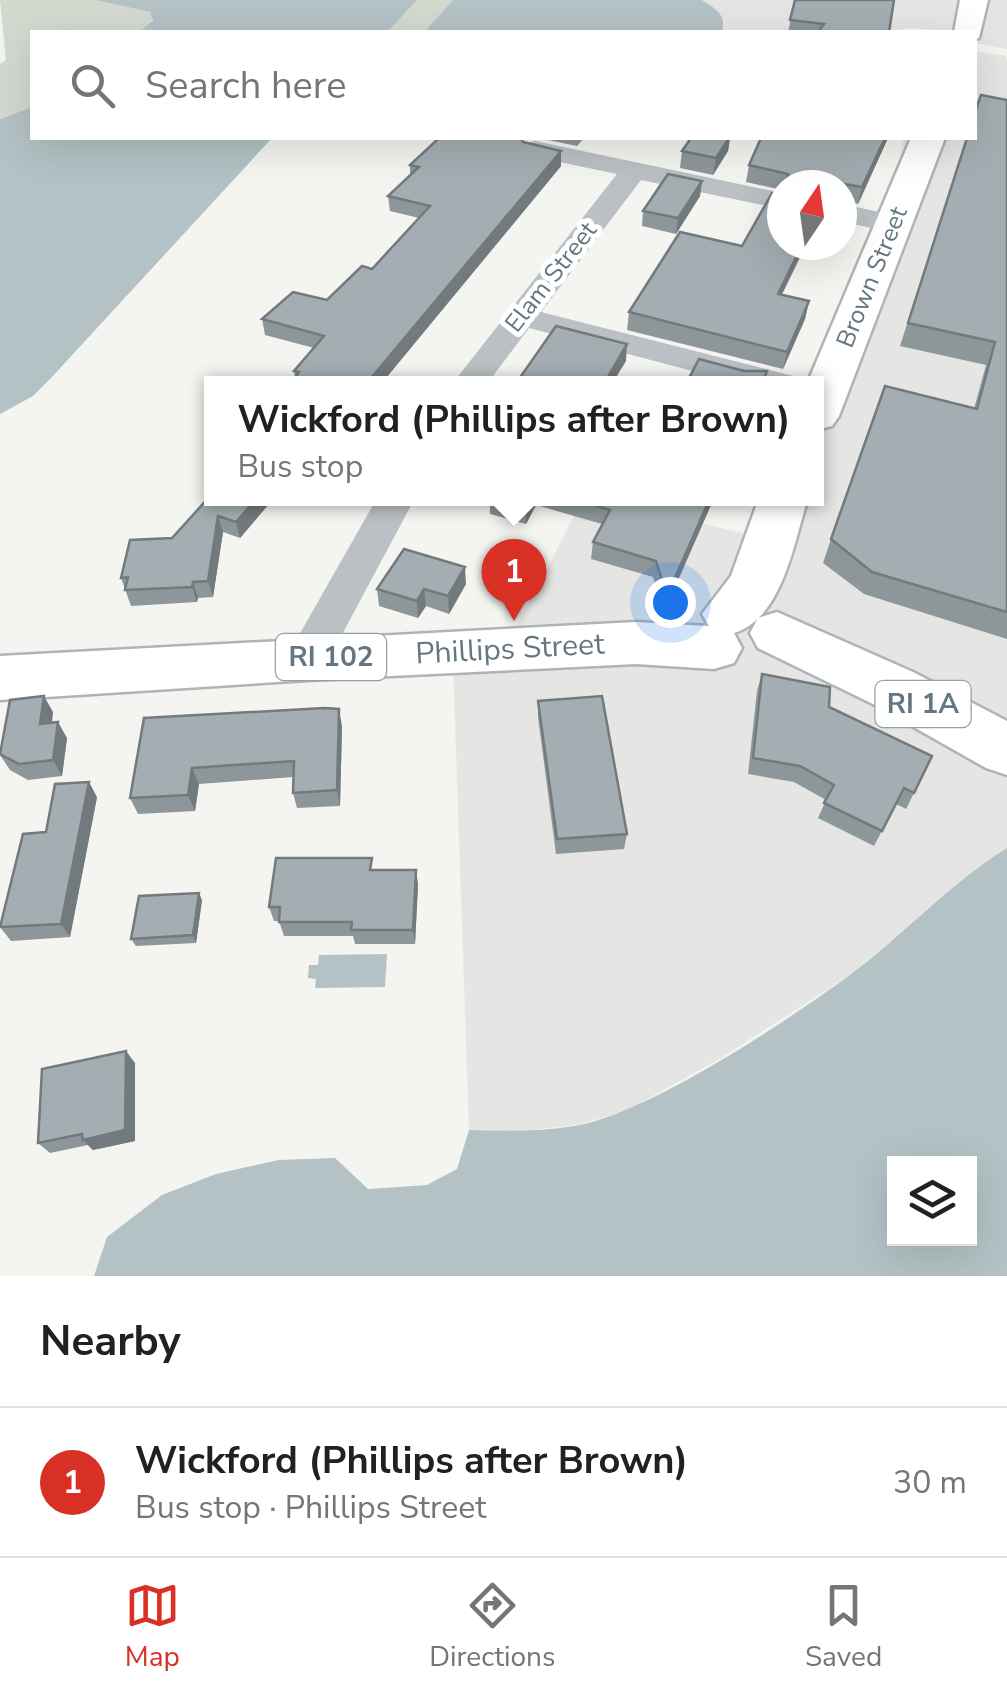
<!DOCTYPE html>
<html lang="en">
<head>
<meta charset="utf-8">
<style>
	body { margin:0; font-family:"Nunito Sans",sans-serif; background:#f2f2f2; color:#202124 }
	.controls { position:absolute; right:30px; bottom:30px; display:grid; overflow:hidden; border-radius:0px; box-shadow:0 10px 40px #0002 }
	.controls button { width:90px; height:90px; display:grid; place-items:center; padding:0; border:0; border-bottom:2px solid #e0e0e0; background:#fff; color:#202124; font:50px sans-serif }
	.compass { position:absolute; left:767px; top:170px; width:90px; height:90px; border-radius:50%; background:#fff; box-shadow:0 10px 40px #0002; rotate:13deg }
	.you { position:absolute; left:670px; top:602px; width:35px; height:35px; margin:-25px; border:8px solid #fff; border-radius:50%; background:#1a73e8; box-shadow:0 0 0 15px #1a73e833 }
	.badge { display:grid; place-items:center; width:65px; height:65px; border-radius:50%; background:#d93025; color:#fff; font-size:32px; font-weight:700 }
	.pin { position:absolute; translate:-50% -82px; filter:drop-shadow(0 2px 5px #0008) }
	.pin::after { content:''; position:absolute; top:52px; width:35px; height:30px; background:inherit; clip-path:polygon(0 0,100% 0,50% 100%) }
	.popup { position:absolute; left:204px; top:376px; width:620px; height:130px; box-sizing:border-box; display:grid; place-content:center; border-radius:0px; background:#fff; filter:drop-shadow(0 2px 8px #0005); font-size:32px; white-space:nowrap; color:#757577 }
	.popup b { font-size:38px; color:#202124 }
	.popup::after { content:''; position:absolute; left:50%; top:100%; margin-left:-20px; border:20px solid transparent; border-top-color:#fff }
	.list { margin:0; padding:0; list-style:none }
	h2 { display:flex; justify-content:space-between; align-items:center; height:130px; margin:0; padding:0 40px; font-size:42px }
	h2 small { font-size:32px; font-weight:400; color:#757577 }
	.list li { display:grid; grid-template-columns:65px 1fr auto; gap:30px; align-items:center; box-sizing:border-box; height:150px; padding:0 40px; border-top:2px solid #e0e0e0 }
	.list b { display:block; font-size:38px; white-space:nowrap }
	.list p { margin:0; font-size:32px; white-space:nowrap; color:#757577 }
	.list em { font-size:32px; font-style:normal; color:#757577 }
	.icon { flex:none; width:55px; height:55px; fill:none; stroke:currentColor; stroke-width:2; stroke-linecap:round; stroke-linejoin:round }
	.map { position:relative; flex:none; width:1007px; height:1276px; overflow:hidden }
	.search { position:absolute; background:#fff; box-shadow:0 10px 40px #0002; left:30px; right:30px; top:30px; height:110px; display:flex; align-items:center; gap:25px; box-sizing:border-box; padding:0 35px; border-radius:0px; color:#757577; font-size:38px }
	.sheet { height:280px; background:#fff }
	nav { display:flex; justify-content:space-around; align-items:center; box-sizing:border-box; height:140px; border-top:2px solid #e0e0e0; background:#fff; font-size:28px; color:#757577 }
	nav a { display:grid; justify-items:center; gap:5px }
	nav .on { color:#d93025 }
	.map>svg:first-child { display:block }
	.built { fill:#e5e6e4 }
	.green { fill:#d4d9d0 }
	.water { fill:#b4c2c5; fill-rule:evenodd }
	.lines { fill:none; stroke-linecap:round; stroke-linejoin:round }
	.major-casing { stroke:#aeb4b7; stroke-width:5 }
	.minor { fill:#bac0c3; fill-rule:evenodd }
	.major { fill:#fff; fill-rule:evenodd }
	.wall { fill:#8d9699 }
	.shaded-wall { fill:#737a7d }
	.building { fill:#a4aeb2; stroke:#737a7d; stroke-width:2.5 }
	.labels { text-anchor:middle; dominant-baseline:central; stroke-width:10; stroke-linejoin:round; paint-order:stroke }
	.far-street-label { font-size:25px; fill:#647781; stroke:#fff }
	.shield { fill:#fff; stroke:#92a0a7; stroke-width:2.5 }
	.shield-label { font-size:28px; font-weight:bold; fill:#647781 }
	.street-label { font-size:30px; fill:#647781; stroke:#fff }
</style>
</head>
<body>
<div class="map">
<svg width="1007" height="1276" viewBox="0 0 1007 1276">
	<rect width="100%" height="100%" fill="#f4f4f0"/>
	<g class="built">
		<path d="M702,0H1007V49L975,43L974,32L910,28L887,32H722L724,24L714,8Z"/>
		<path d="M975,51L1006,56L1007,61V848L848,976L721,1058L628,1110L577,1125L524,1131L469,1130L453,663L517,626L583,499H598L771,540L788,499L816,498L817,423L887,222L904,138H974Z"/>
	</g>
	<g class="green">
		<path d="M0,0H95L150,12L153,19L139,32H32V107L0,119V64L6,60Z"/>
		<path d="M417,0H453L424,32H388Z"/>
	</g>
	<g class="water">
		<path d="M95,0H417L388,32H139L153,20L150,12Z"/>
		<path d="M453,0H702C716,9 727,15 722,32H424Z"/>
		<path d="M32,107V138H272L51,378L33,396L0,414V119Z"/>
		<path d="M1007,848V1276H94L107,1237L162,1195L216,1174L279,1160L335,1158L368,1189L427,1185L457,1169L469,1130C504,1131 540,1132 575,1126C649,1113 784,1023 847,977C902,937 949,884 1007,848ZM894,1164H970V1238H894Z"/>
		<path d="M387,954L385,987L315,988L316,979L308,978L309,965H318L319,955Z"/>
	</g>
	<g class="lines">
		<defs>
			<g id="major">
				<path d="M960,0H988L979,38L974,39V32H954Z"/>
				<path d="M911,138H945L839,416L832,426L816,430V384H807Z"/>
				<path d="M759,498H808C794,541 783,618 734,633L742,648L734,663L714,669L636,664L308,680L0,700V656L636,622L709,626L702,614L731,576Z"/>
				<path d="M777,612L913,672L1007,721V775L986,768L873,704L758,648L750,633L758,618Z"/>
			</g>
		</defs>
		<use href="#major" class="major-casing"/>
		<g class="minor">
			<path d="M535,141L782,193V209L641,180L541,312L797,377L802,384H742L529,328L487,384H452L617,174L526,155L522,149L526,143Z"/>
			<path d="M842,204L902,217L906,223L902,229L892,232L842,222Z"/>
			<path d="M377,498H415L323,670L308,675L293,670L286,658Z"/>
		</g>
		<use href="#major" class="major"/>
	</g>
	<g class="wall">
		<path d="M795,0L889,32H788Z"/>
		<path d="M1007,100V639L864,594L823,563L831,539L974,409L986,365L900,346L967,138Z"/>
		<path d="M543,138H584L577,146L543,139Z"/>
		<path d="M691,138H730L728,151L713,175L680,168L682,151Z"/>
		<path d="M761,138H888L858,204L842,201V185H782V190L746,182L749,165Z"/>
		<path d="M525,143L561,151V166L381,384H290L295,377L294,371L314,348L265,335L262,319L327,300L372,269L419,218L390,211L388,196L410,175V165Z"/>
		<path d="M702,181L700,196L676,234L642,226L643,211Z"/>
		<path d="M782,295L809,301L805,319L783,369L627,330L629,312Z"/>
		<path d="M212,498H274L240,538L223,532L213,597L198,598L197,602L131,606L121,578L172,538Z"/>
		<path d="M464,498H714L664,612L653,577L591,559L593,542L602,524L536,505L526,524L490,514V505Z"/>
		<path d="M466,584L449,614L426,606L418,618L379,606L377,589Z"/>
		<path d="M762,674L829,707L914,793L906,809L896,804L874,846L818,818L826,800L794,782L748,774L757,691Z"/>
		<path d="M538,701L627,834L624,849L556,854L538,717Z"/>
		<path d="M53,712L52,723L67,738L62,776L28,780L10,770L0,755Z"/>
		<path d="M144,718L342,726L340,806L297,808L293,793V777L199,784L195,811L138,814L130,798Z"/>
		<path d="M97,797L70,937L11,941L0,927L46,832Z"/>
		<path d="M374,870H416L418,885L415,944H355L353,936H284L279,921H274L269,907Z"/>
		<path d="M202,900L196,943L136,946L131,939Z"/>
		<path d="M135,1063V1141L93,1150L88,1145L50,1153L38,1143Z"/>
	</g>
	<g class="shaded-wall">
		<path d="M729,138H730L728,151L713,175L716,158Z"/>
		<path d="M885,138H888L858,204L862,187Z"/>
		<path d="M561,151V166L381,384H366Z"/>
		<path d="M702,181L700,196L676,234L678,218Z"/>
		<path d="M802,245H806L774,311L778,294Z"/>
		<path d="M809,301L805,319L783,369L787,352Z"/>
		<path d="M627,344L626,361L612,384L609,375Z"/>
		<path d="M257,498H274L240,538L236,522Z"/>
		<path d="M531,498H536V505L526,524V507Z"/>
		<path d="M710,498H714L664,612L667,596Z"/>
		<path d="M218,516L223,532L213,597L208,581Z"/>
		<path d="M465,567L466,584L449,614L448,596Z"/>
		<path d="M193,582L198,598L197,602L192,587Z"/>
		<path d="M424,589L426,606L418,618L417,601Z"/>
		<path d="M44,696L53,712L49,740L40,724Z"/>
		<path d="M339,709L342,726L340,806L337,790Z"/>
		<path d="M58,722L67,738L62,776L53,760Z"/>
		<path d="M192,768L199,784L195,811L188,795Z"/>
		<path d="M89,782L97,797L70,937L61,924Z"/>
		<path d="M416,870L418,885L415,944L413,930Z"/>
		<path d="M199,893L202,900L196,943L193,935Z"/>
		<path d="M126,1051L135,1063V1141L93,1150L83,1140Z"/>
	</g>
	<g class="building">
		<path d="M795,0H894L889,32H818L824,24L790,20Z"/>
		<path d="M981,95L1007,100V612L872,572L831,539L885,386L977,409L995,342L908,323L967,138H974V115Z"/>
		<path d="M439,138H521L523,142L561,151L366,384H290L299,372L294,371L324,336L262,319L293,292L327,300L362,266L372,269L430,206L388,196L419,167L410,165Z"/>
		<path d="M691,138H729L716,158L682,151Z"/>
		<path d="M761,138H885L862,187L844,184L842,189V185H788V174L749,165Z"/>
		<path d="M668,174L702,181L678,218L643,211Z"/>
		<path d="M772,193L782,194V245H802L778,294L809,301L787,352L629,312L680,232L742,246Z"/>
		<path d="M556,326L627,344L609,375L643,384H527L529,382L519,379Z"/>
		<path d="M699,359L744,371H767L762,384H686Z"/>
		<path d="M212,494V498H257L236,522L218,516L208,581L193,582L192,587L125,590L128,577L121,578L130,540L172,538Z"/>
		<path d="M494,498H531L526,507Z"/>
		<path d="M571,498H710L667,596L656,561L593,542L610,510Z"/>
		<path d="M404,549L465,567L448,596L424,589L417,601L377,589Z"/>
		<path d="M762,674L830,687L829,707L932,756L914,793L904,788L882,831L824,803L834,785L800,766L753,758Z"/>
		<path d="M44,696L40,724L58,722L53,760L19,764L0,754L10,700Z"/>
		<path d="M602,696L627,834L557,839L538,701Z"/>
		<path d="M324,708L339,709L337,790L293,793L294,761L192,768L188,795L130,798L144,718Z"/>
		<path d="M89,782L61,924L0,927L23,834L46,832L55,784Z"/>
		<path d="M276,858H372L370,870H416L413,930H351L352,922H279L280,907H269Z"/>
		<path d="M199,893L193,935L131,939L139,896Z"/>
		<path d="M126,1051L125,1130L83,1140L82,1134L38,1143L42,1069Z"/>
	</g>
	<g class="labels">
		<g class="far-street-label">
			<text transform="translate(551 277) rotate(-52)">Elam Street</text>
			<text transform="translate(872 277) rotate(-68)">Brown Street</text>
		</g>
		<g class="shield">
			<rect x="276" y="634" width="110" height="46" rx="8"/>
			<rect x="875.5" y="681" width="95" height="46" rx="8"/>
		</g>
		<g class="shield-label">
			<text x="331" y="657">RI 102</text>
			<text x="923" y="704">RI 1A</text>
		</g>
		<g class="street-label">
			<text transform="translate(510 649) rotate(-3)">Phillips Street</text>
		</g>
	</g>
</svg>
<div class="controls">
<button><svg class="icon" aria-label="layers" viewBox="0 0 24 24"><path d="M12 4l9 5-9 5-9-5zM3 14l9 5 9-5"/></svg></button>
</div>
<svg class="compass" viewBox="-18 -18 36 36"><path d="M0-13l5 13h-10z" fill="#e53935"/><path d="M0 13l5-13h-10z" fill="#757577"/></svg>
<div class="you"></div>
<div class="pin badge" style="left:514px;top:621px">1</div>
<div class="popup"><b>Wickford (Phillips after Brown)</b>Bus stop</div>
<div class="search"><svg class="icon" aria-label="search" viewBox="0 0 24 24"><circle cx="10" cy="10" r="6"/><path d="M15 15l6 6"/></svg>Search here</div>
</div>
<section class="sheet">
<h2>Nearby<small></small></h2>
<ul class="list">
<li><span class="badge">1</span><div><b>Wickford (Phillips after Brown)</b><p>Bus stop · Phillips Street</p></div><em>30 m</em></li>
</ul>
</section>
<nav>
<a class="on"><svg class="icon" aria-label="map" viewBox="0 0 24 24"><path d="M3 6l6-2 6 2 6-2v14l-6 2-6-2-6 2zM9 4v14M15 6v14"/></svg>Map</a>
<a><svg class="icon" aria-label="directions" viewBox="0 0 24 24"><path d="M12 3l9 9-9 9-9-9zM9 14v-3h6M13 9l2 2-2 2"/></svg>Directions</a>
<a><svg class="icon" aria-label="saved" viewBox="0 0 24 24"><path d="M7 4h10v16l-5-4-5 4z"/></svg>Saved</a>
</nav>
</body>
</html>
